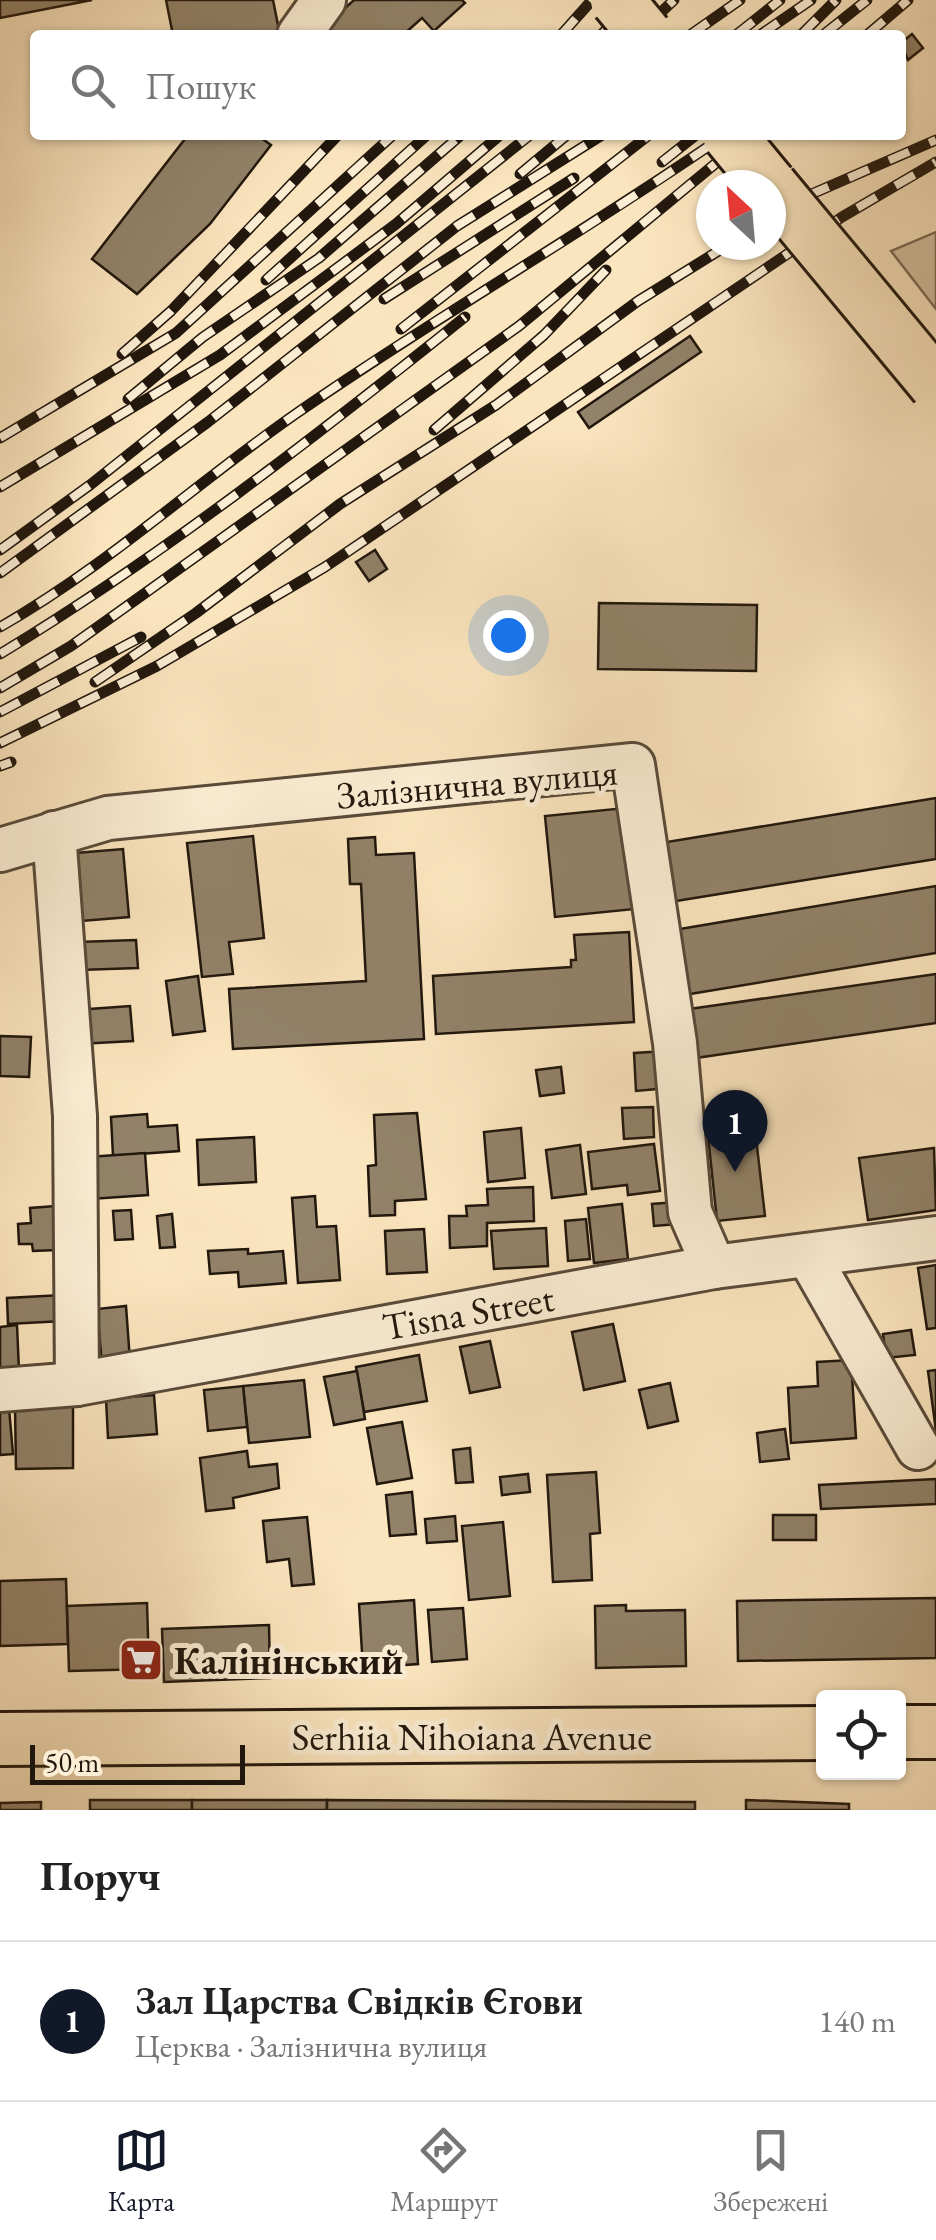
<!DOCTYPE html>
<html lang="uk">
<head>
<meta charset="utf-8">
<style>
	body { margin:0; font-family:"EB Garamond",serif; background:#f2f2f2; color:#222 }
	.controls { position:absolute; right:30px; bottom:30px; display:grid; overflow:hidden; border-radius:10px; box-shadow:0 2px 8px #0004 }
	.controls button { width:90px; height:90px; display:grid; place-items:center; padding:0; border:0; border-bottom:2px solid #e0e0e0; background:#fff; color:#222; font:50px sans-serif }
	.compass { position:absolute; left:696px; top:170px; width:90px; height:90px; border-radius:50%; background:#fff; box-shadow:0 2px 8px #0004; rotate:334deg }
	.scale { position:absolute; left:30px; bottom:25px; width:215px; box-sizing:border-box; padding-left:10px; border:5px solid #21170d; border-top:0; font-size:28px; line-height:35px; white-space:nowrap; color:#21170d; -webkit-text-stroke:8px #fceed5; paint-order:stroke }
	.you { position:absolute; left:508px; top:635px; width:35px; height:35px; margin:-25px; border:8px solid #fff; border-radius:50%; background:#1a73e8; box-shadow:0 0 0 15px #1a73e833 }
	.badge { display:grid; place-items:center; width:65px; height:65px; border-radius:50%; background:#111827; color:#fff; font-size:32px; font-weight:700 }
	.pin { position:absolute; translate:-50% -82px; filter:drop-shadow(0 2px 5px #0008) }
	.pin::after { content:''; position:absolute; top:52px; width:35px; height:30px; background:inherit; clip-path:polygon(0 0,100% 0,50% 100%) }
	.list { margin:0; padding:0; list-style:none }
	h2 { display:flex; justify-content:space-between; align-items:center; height:130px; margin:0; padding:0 40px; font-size:42px }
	h2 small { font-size:32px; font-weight:400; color:#767676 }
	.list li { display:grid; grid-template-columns:65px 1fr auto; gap:30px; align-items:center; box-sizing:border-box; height:160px; padding:0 40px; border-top:2px solid #e0e0e0 }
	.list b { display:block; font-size:38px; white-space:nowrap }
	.list p { margin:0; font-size:32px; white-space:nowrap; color:#767676 }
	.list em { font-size:32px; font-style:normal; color:#767676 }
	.icon { flex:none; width:55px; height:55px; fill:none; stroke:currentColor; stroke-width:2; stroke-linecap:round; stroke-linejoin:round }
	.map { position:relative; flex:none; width:936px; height:1810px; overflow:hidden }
	.search { position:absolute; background:#fff; box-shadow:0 2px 8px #0004; left:30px; right:30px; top:30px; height:110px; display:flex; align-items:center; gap:25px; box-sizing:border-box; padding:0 35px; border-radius:10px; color:#767676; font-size:38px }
	.sheet { height:290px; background:#fff }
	nav { display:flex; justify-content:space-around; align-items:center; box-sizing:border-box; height:140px; border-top:2px solid #e0e0e0; background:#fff; font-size:28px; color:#767676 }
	nav a { display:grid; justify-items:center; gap:5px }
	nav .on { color:#111827 }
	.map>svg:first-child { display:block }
	.green { fill:#d6c2a0; stroke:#7c6c56; stroke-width:2.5 }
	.building { fill:#928269; stroke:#21170d; stroke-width:2.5 }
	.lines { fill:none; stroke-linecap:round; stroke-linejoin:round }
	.minor-casing { stroke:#584a39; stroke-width:48 }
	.major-casing { stroke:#21170d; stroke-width:58 }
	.minor { stroke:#fceed5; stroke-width:42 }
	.major { stroke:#fbe5be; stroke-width:52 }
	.rail-casing { stroke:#21170d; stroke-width:11 }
	.rail { stroke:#fceed5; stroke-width:8; stroke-dasharray:22; stroke-linecap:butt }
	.major-bridge-casing { stroke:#21170d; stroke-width:58; stroke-linecap:butt }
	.major-bridge { stroke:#fbe5be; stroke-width:52 }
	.labels { text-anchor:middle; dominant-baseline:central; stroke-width:10; stroke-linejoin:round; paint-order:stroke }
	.street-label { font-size:38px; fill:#21170d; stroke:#fceed5 }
	.poi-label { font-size:38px; font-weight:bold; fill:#21170d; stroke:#fceed5; text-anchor:start }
</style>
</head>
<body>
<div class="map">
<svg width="936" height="1810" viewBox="0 0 936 1810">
	<rect width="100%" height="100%" fill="#fbe5be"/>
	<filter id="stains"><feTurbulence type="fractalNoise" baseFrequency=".002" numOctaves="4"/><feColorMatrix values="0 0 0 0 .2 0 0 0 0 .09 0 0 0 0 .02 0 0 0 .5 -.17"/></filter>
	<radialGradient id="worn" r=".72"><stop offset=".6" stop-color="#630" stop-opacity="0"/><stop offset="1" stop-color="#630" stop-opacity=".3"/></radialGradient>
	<path class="green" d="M936,232V309L891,251Z"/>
	<g class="building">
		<path d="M0,0H92L0,18Z"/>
		<path d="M166,0H273L280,35H173Z"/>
		<path d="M354,0H462L465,3L434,31L422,18L403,35H315Z"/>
		<path d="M912,34L923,48L908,60L901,43Z"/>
		<path d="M188,135H257L271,145L210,224L137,294L92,259Z"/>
		<path d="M690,336L701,352L589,428L578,412Z"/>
		<path d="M375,550L387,569L369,581L356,562Z"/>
		<path d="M599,603L757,605L756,671L598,669Z"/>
		<path d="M936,798V859L676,901L667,842Z"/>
		<path d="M625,808L635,909L555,917L545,816Z"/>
		<path d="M253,836L264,938L229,942L233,974L202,977L187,843Z"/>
		<path d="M375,837L376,855L414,853L424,1039L233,1049L229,989L366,981L361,884H350L348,839Z"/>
		<path d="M123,849L129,917L69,922L64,854Z"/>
		<path d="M936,886V953L678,996L668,931Z"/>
		<path d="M629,932L634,1022L436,1034L433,976L571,967V960H576L574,935Z"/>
		<path d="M136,940L138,968L79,970L78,942Z"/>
		<path d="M936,974V1023L689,1059L682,1010Z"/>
		<path d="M198,976L205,1031L173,1035L166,981Z"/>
		<path d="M130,1006L133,1041L79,1044L76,1010Z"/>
		<path d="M0,1036L31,1037L29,1077L0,1076Z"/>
		<path d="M666,1051L668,1088L636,1091L634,1053Z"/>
		<path d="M561,1067L564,1093L540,1096L536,1070Z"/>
		<path d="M653,1107L654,1137L624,1139L622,1108Z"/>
		<path d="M417,1113L426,1199L395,1201V1215L370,1216L368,1166L376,1165L374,1115Z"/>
		<path d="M147,1114L148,1127L177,1125L179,1151L113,1156L111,1117Z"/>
		<path d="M728,1114L730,1132L755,1129L765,1216L717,1221L706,1117Z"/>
		<path d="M521,1128L525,1178L488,1182L484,1132Z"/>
		<path d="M254,1137L256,1182L199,1185L197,1140Z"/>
		<path d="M654,1144L660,1191L628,1195L627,1185L592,1189L588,1152Z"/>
		<path d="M580,1145L586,1194L552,1198L546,1150Z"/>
		<path d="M934,1148L936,1210L868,1220L859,1158Z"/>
		<path d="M145,1153L148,1195L91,1199L88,1157Z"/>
		<path d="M533,1187L534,1221L487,1223V1246L450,1248L449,1216H467L466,1206L488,1205L487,1189Z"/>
		<path d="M315,1196L317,1227L336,1226L340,1280L298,1283L292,1198Z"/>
		<path d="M676,1202L678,1224L654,1226L652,1204Z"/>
		<path d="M622,1204L628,1259L594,1263L588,1208Z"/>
		<path d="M55,1206L57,1250L33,1251L32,1244H19L18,1224L31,1223L30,1208Z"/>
		<path d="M131,1210L133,1239L115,1240L113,1211Z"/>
		<path d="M172,1214L175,1247L160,1248L157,1216Z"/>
		<path d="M586,1219L590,1259L568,1261L565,1221Z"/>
		<path d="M546,1228L548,1266L494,1269L491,1231Z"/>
		<path d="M424,1229L427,1272L387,1274L385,1231Z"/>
		<path d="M248,1249V1254L283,1251L286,1283L239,1287L238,1272L210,1274L208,1251Z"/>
		<path d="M936,1265V1328L927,1329L918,1268Z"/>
		<path d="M62,1295L63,1321L8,1324L7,1298Z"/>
		<path d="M126,1306L130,1361L102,1364L97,1309Z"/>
		<path d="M613,1324L625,1381L584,1390L572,1332Z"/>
		<path d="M17,1325L19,1371L0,1372V1327Z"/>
		<path d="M911,1330L915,1355L886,1358L883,1334Z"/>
		<path d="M490,1341L500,1387L470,1393L460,1347Z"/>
		<path d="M419,1355L427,1401L364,1412L356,1367Z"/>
		<path d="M851,1360L856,1438L791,1443L788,1388L818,1386L817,1362Z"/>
		<path d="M936,1370V1431L928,1371Z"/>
		<path d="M357,1371L365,1419L334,1425L324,1377Z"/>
		<path d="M304,1380L310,1437L249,1443L243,1386Z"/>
		<path d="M670,1383L678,1421L648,1428L639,1390Z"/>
		<path d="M243,1386L247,1427L208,1431L204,1390Z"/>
		<path d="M154,1395L157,1434L108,1438L106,1399Z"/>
		<path d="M73,1406V1468L16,1469L15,1407Z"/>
		<path d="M9,1408L13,1454L0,1455V1409Z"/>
		<path d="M402,1422L412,1478L377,1484L367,1428Z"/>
		<path d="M785,1429L789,1459L760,1462L757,1433Z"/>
		<path d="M470,1448L473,1482L456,1483L453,1450Z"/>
		<path d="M247,1451L249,1467L277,1464L279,1488L233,1498L234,1508L206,1511L200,1458Z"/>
		<path d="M596,1472L600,1533L590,1534L592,1580L553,1582L547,1475Z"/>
		<path d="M528,1474L530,1492L502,1495L500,1477Z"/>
		<path d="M936,1479V1504L821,1509L819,1485Z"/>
		<path d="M412,1492L416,1534L390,1536L386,1495Z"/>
		<rect x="773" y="1515" width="43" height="25"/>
		<path d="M455,1516L457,1541L427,1543L425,1519Z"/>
		<path d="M307,1517L314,1584L292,1586L289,1559L267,1562L263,1521Z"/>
		<path d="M503,1522L510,1596L469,1600L462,1526Z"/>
		<path d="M66,1579L68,1644L0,1646V1581Z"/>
		<path d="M936,1598V1658L738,1661L737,1601Z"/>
		<path d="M414,1600L418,1664L363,1668L359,1604Z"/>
		<path d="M147,1603L149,1669L69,1671L67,1606Z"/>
		<path d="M626,1605V1611L685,1610L686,1666L596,1668L595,1606Z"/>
		<path d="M463,1608L467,1659L432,1662L428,1610Z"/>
		<path d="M269,1625L270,1678L164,1682L162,1629Z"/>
		<rect x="90" y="1800" width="102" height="10"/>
		<rect x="192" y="1800" width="135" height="10"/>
		<path d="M327,1800L695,1802V1810H327Z"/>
		<path d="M746,1800L849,1804V1810H746Z"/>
		<path d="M41,1802V1810H0V1803Z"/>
	</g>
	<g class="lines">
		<defs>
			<g id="minor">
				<path d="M299,35L324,0"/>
				<path d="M54,833L75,1116L77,1384"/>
				<path d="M0,850L108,818L633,765L675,1043L690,1212L714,1267"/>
				<path d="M808,1255L918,1448"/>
				<path d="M0,1390L77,1384L714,1267L936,1238"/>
			</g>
			<g id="major">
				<path d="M898,1732H936"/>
				<path d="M0,1739L824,1733"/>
			</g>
		</defs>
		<use href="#minor" class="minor-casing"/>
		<use href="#major" class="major-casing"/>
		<use href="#minor" class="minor"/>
		<use href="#major" class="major"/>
		<defs>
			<g id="rail">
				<path d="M561,35L592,0"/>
				<path d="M601,35L636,0"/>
				<path d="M637,35L674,0"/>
				<path d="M690,35L740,0"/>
				<path d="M736,35L780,0"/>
				<path d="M760,35L811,0"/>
				<path d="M801,35L836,0"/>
				<path d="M823,35L867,0"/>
				<path d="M867,35L908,0"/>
				<path d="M662,162L696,135"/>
				<path d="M520,174L567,135"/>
				<path d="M771,219L814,193L936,140"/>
				<path d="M266,280L427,135"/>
				<path d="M384,299L574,178"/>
				<path d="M401,329L649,135"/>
				<path d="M122,354L171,311L338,135"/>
				<path d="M128,399L203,337L319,258L461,135"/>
				<path d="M434,430L544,335L606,270"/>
				<path d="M0,438L176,333L393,135"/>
				<path d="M0,487L220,355L396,224L500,135"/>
				<path d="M0,550L90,485L530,135"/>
				<path d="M0,573L208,422L457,226L602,135"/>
				<path d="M0,627C107,566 196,483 297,413C437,316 585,232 725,135"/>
				<path d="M0,654C165,554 315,437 465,317"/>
				<path d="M95,682L196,613L340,504L496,405L638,301L728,245"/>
				<path d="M0,688L71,646L519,326L750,135"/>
				<path d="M0,712L141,637"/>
				<path d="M0,743L157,666L325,567L842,217L936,162"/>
				<path d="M0,766L11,762"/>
			</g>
		</defs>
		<use href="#rail" class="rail-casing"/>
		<use href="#rail" class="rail"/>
		<defs>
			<g id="major-bridge">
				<path d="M617,0L646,35"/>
				<path d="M729,135L770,185"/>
				<path d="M771,186L936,385"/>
			</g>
		</defs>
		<use href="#major-bridge" class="major-bridge-casing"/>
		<use href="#major-bridge" class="major-bridge"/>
	</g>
	<defs>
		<symbol id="supermarket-square" viewBox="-11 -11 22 22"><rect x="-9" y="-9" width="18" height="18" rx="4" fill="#8f2418" stroke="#fceed5"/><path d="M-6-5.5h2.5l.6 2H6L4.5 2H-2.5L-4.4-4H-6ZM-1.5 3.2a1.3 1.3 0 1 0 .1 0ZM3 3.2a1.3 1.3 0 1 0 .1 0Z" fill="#fff"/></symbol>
	</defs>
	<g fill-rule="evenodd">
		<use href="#supermarket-square" x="116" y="1635" width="50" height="50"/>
	</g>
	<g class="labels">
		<g class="street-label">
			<text transform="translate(477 783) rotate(-5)">Залізнична вулиця</text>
			<text transform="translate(468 1312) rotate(-10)">Tisna Street</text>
			<text x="472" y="1736">Serhiia Nihoiana Avenue</text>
		</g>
		<g class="poi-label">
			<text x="174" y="1660">Калінінський</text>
		</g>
	</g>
	<rect width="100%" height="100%" filter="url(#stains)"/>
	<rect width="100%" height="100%" fill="url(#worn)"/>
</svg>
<div class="controls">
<button><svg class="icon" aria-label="locate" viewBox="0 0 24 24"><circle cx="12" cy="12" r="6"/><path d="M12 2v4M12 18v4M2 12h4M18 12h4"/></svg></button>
</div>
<svg class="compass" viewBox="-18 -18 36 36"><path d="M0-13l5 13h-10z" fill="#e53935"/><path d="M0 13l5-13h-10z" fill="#767676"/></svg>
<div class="scale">50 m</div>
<div class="you"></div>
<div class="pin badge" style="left:735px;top:1172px">1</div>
<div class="search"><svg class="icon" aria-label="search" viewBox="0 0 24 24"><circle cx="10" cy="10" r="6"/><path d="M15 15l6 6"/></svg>Пошук</div>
</div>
<section class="sheet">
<h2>Поруч<small></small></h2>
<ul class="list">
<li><span class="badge">1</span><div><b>Зал Царства Свідків Єгови</b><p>Церква · Залізнична вулиця</p></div><em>140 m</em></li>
</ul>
</section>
<nav>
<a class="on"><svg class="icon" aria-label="map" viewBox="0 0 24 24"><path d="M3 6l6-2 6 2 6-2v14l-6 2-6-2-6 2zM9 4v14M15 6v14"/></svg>Карта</a>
<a><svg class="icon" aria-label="directions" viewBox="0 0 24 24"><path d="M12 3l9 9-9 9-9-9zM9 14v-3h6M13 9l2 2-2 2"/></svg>Маршрут</a>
<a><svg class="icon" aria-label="saved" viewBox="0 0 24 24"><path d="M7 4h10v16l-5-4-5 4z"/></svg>Збережені</a>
</nav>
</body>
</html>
